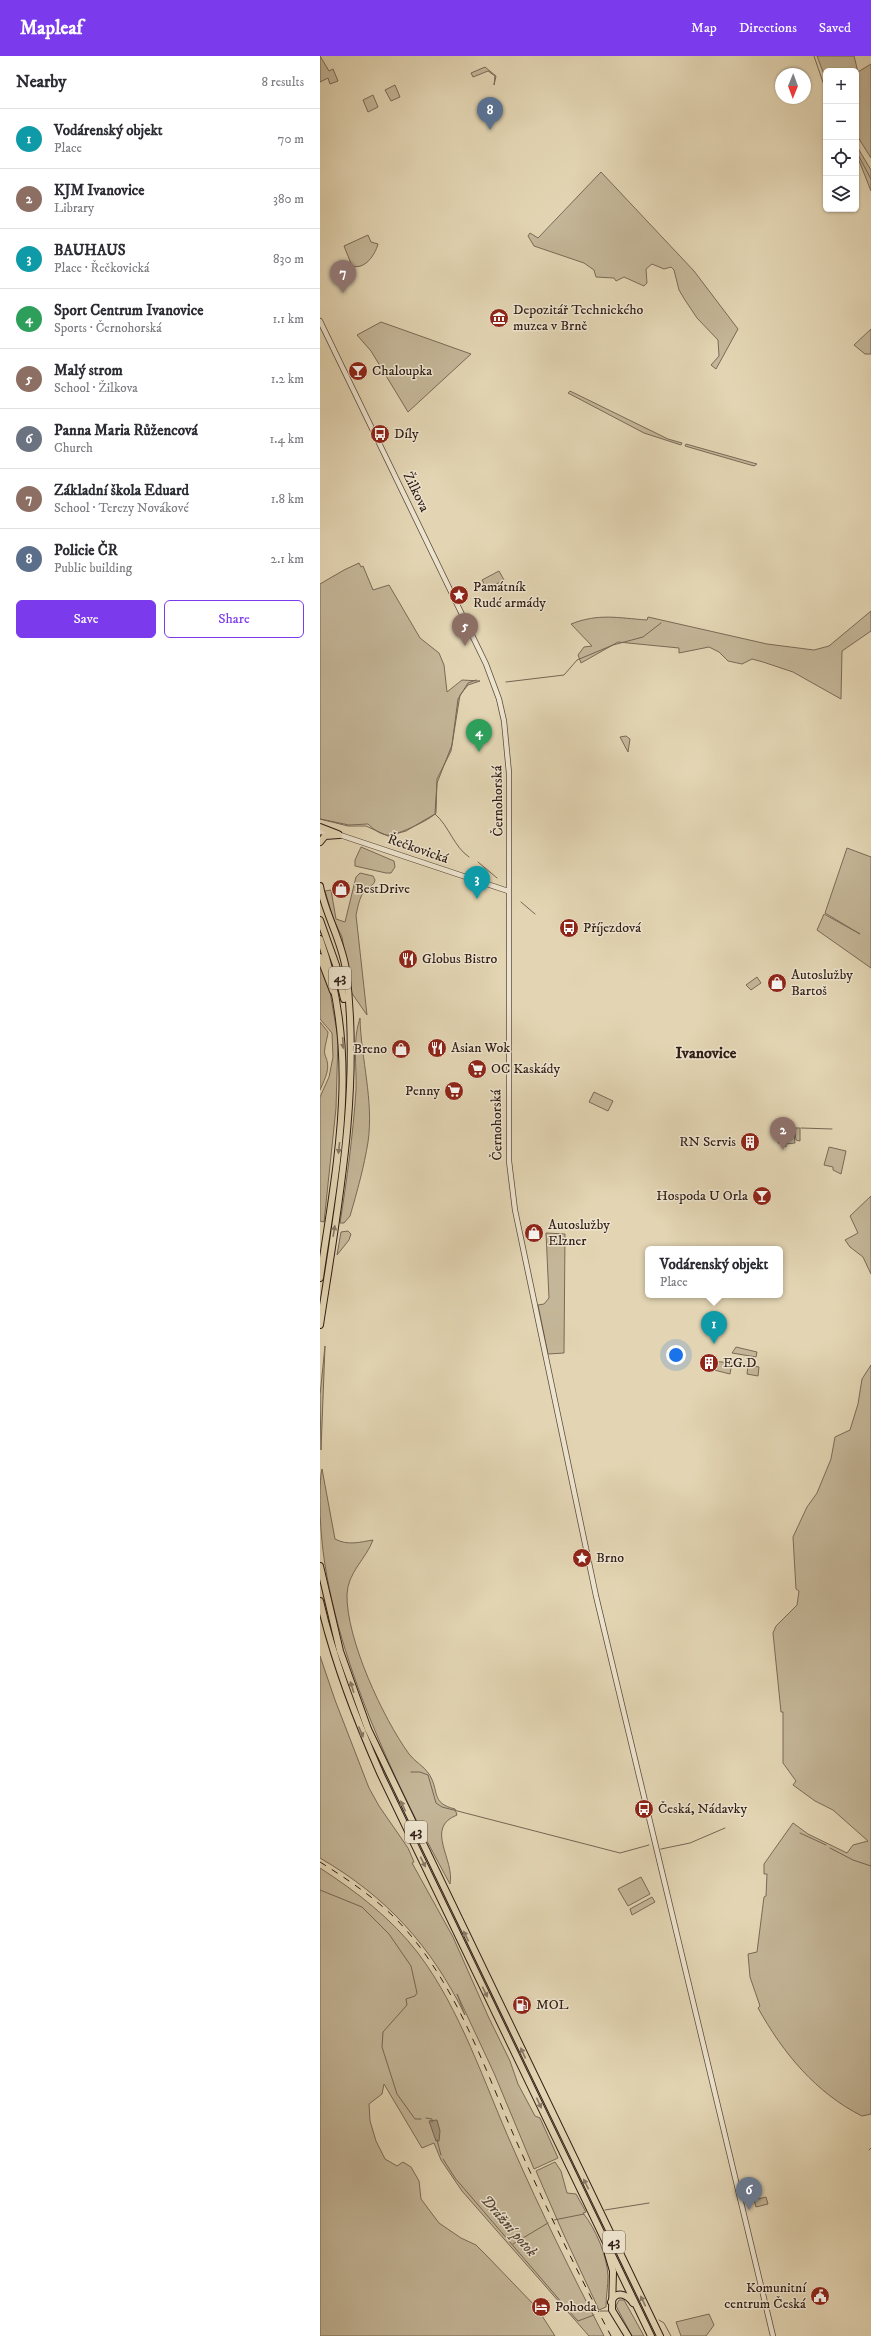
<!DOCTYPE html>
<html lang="en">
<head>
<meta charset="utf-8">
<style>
	body { margin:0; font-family:"IM FELL DW Pica",serif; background:#f7f7f7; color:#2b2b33 }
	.controls { position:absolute; right:12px; top:12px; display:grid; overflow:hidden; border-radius:6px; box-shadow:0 1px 3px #0004 }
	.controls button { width:36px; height:36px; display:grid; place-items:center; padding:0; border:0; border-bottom:1px solid #e1e1e2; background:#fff; color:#2b2b33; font:20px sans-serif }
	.compass { position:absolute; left:455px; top:12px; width:36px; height:36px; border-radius:50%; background:#fff; box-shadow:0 1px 3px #0004; rotate:181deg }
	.you { position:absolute; left:356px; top:1299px; width:14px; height:14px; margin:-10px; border:3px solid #fff; border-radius:50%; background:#1a73e8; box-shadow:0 0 0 6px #1a73e833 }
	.badge { display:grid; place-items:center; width:26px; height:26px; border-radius:50%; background:#7c3aed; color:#fff; font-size:13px; font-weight:700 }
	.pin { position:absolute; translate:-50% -33px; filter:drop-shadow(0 1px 2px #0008) }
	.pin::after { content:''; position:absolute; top:21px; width:14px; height:12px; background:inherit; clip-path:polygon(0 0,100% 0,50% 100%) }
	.popup { position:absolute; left:325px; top:1190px; width:138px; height:52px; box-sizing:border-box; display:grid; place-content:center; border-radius:6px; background:#fff; filter:drop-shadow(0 1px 3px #0005); font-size:13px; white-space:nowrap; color:#7c7c81 }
	.popup b { font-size:15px; color:#2b2b33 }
	.popup::after { content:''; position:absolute; left:50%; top:100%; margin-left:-8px; border:8px solid transparent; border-top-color:#fff }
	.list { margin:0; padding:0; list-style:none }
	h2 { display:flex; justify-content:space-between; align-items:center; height:52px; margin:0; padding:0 16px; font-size:17px }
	h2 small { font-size:13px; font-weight:400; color:#7c7c81 }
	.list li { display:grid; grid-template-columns:26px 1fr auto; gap:12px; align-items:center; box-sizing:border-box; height:60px; padding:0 16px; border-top:1px solid #e1e1e2 }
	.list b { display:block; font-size:15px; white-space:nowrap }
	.list p { margin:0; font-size:13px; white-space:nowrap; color:#7c7c81 }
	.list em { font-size:13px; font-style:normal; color:#7c7c81 }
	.actions { display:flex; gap:8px; padding:12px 16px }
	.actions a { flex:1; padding:9px 0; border:1px solid #7c3aed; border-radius:6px; text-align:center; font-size:14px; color:#7c3aed }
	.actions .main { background:#7c3aed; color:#fff }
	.icon { flex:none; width:22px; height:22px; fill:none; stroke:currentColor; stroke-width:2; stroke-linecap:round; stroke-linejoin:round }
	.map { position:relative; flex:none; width:551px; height:2280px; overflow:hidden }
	header { display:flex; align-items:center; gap:24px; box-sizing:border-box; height:56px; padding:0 20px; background:#7c3aed; color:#fff }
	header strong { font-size:19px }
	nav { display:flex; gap:22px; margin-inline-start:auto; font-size:14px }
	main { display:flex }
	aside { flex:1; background:#fff }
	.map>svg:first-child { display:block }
	.green { fill:#c4b698; stroke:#7a6957 }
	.water { fill:#a6967e; stroke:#766554 }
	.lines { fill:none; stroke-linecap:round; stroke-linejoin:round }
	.stream { stroke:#766554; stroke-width:1 }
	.tertiary-casing { stroke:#5c4a3d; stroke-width:6 }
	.trunk-casing { stroke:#2f1c16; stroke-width:8 }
	.tertiary { stroke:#ede4ce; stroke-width:4.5 }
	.trunk { stroke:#e3d5b3; stroke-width:6 }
	.rail { stroke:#2f1c16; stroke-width:1; stroke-dasharray:7 7; stroke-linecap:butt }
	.oneway { fill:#897864 }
	.labels { text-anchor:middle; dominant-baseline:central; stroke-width:3; stroke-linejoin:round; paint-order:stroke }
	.shield { fill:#ede4ce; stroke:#68584d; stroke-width:1 }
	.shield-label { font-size:13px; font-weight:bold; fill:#2f1c16 }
	.poi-label { font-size:14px; fill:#2f1c16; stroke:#ede4ce; text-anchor:start }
	.street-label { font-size:14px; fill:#2f1c16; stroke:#ede4ce }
	.water-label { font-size:15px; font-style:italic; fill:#59473a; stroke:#ede4ce }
	.quarter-label { font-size:16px; font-weight:bold; fill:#2f1c16; stroke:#ede4ce }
</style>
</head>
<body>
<header>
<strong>Mapleaf</strong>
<nav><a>Map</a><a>Directions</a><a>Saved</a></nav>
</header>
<main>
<aside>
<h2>Nearby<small>8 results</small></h2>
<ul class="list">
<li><span class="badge" style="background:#0f9aa8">1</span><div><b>Vodárenský objekt</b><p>Place</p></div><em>70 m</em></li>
<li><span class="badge" style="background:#8d6e63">2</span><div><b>KJM Ivanovice</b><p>Library</p></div><em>380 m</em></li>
<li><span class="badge" style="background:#0f9aa8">3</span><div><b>BAUHAUS</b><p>Place · Řečkovická</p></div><em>830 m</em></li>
<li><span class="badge" style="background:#2e9e5b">4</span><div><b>Sport Centrum Ivanovice</b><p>Sports · Černohorská</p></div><em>1.1 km</em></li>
<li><span class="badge" style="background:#8d6e63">5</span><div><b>Malý strom</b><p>School · Žilkova</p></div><em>1.2 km</em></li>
<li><span class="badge" style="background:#6b7280">6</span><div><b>Panna Maria Růžencová</b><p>Church</p></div><em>1.4 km</em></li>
<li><span class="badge" style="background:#8d6e63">7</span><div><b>Základní škola Eduard</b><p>School · Terezy Novákové</p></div><em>1.8 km</em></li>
<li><span class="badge" style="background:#5c6f8a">8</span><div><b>Policie ČR</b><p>Public building</p></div><em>2.1 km</em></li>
</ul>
<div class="actions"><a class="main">Save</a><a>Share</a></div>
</aside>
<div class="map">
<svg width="551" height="2280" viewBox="0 0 551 2280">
	<rect width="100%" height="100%" fill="#e3d5b3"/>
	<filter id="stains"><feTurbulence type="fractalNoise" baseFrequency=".005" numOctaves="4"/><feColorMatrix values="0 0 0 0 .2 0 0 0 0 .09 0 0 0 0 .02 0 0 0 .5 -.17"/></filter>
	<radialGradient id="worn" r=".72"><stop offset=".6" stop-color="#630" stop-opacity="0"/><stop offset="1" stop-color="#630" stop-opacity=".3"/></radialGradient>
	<g class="green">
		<path d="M0,0L9,15L13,13L18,25L10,28L8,22L0,26Z"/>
		<path d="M497,0H534L538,16L551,8V102L536,78V15H506V24Z"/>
		<path d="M165,11L176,20L174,29L175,20L168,15L153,21L151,17Z"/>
		<path d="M75,29L80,41L71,45L65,34Z"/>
		<path d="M53,39L58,51L48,56L43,44Z"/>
		<path d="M536,89L551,114V135L536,97Z"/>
		<path d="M281,116L374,215L418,273L396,313L391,309L399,300L398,284L377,262L365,244L359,234L354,214L351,211L344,213L332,208L326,213L327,227L324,230L304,221L296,225L294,222L276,221L274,214L264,207L214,190L208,180L210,177L218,182Z"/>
		<path d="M48,179L51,186L58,188C55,199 45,214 32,210L24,190Z"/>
		<path d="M61,266L151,298L88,356L51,295L37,279Z"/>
		<path d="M551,273V298H545L534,289Z"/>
		<path d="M250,335L348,383L362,387L361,389L324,377L248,337Z"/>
		<path d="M366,388L437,408L434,410L365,390Z"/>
		<path d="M39,507L41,511L43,510L53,534L69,529L100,582L119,597L124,609L127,636L142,624L160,625L148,629L140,639L131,695L117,723L116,757C110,764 79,778 70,779C62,780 53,773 48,768L29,769L0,763V528L24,514Z"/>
		<path d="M179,515L184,524L167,533L162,524Z"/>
		<path d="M551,555V575L522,595L521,643L473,616L443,606L432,603L422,608L408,605L399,596L389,591L359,597V592L298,586L261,607L258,599L264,591L272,590L251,568C279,557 298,562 327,564L328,561L447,588L494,594L509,590Z"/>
		<path d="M306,680L310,683L308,696L300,681Z"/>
		<path d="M41,791L74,805L75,811L71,817H66L35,810V804Z"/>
		<path d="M527,792L551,801V912L497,874L504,858L540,878L505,857Z"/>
		<path d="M40,817L53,820L55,824C54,830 48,831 44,836C39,842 38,851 36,859L47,959L31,936L22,881L13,862L5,835L11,834L16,863L25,866L36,821Z"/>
		<path d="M0,907L10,936L18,982L16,1052L4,1166L0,1165V1041L9,1021L13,1001L12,977L0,963Z"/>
		<path d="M437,921L441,927L431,934L426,929Z"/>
		<path d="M40,962C41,1003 54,1045 48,1086C44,1111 37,1136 30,1160L24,1167H20C27,1123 33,1079 36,1034C37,1009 32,986 40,962Z"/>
		<path d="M0,966L8,976C8,981 3,994 5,999C11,1012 6,1020 0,1034Z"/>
		<path d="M274,1036L293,1045L288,1055L269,1046Z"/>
		<path d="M462,1070H469V1072H480V1085L476,1084L475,1077H463L464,1072Z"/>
		<path d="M474,1078L475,1087L466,1088V1091L462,1087H458L460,1079Z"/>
		<path d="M509,1091L526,1095L521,1118L513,1114V1111L504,1109Z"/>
		<path d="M551,1140V1218L543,1201L530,1191L525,1184L538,1177L530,1160Z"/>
		<path d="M28,1175L31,1178L29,1184L17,1199L21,1176Z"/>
		<path d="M226,1177L245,1178L244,1297L228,1298L218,1249L224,1248L229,1242Z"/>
		<path d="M5,1290L1,1394L0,1339Z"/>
		<path d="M416,1291L437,1296L436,1301L412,1297Z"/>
		<path d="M391,1305L412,1307L410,1318L390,1313Z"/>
		<path d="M428,1309L439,1311L438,1320L427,1318Z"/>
		<path d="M551,1309V2058L542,2060C496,2037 463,1997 438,1952L440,1950L430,1921L428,1898L437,1896L444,1841L446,1840L447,1818H444V1808L473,1767L488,1778L527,1797L533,1789L548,1785L513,1754L495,1745L473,1729L476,1725L463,1707V1656H461L453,1577L456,1570L477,1549L479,1535L476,1533L473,1481L487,1451L497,1437L511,1403L515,1381L530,1374L538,1348L542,1323Z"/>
		<path d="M2,1413L15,1483C28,1490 40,1486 53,1484C46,1503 28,1516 27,1538C26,1583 63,1662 89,1698C95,1706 104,1710 109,1718C120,1735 110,1747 135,1753L137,1759C104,1772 135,1803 130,1828C71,1720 0,1573 0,1448C0,1439 0,1419 2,1413Z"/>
		<path d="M0,1600L15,1644L49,1732L59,1750L88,1792L94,1806L92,1807L133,1881L168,1960L190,2005L198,2028L215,2060L220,2062L238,2102L214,2113L174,2017L137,1938L145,1959C111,1890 67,1841 0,1802Z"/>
		<path d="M0,1812C37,1836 71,1862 98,1897C141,1954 164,2027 193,2092C221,2156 252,2218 284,2280H269L142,2135L121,2104L114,2087L102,2092L64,2028L62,2038L49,2048L50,2065L56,2085L65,2103L77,2110L83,2106L91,2111L99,2125L101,2143L119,2167L141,2182L156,2189L166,2199L217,2252L235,2280H0Z"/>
		<path d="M321,1821L330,1838L308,1850L298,1833Z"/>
		<path d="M332,1841L335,1846L312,1859L310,1853Z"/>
		<path d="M235,2106L241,2115L247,2137L256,2138L266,2156L263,2157C276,2173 287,2200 288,2220C288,2230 286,2240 286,2251L279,2254L243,2177L216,2115Z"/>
		<path d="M446,2141L448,2148L436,2151L434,2144Z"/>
		<path d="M299,2244H304L324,2280H312L296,2250Z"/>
		<path d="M389,2258L394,2269L386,2280H361L356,2266Z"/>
	</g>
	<path class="water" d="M117,2064L120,2075L119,2085H116L109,2065Z"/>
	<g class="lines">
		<g class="stream">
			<path d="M494,0L506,35"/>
			<path d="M536,95L551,123"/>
			<path d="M186,626L244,619L257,604L293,589L323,581L341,567"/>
			<path d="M115,757L117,727L132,689L138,643L148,627L156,624"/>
			<path d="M0,763L28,770H46L68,780L86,775L115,758C129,770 134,791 149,801"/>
			<path d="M158,806L177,822"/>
			<path d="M201,846L215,858"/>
			<path d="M481,1072L512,1073"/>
			<path d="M91,1716H100L108,1719L116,1747L122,1751L300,1797L329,1789"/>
			<path d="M480,1777L506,1789"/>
			<path d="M510,1792L533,1804L551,1810"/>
			<path d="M341,1793L370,1787L405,1772"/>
			<path d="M0,1834L42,1851L69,1878L91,1910L97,1937L95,1940L86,1943L87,1949L63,1976L62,1991L77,2038L95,2063H101"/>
			<path d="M106,2062L112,2063V2066"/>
			<path d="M117,2084L121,2099"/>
			<path d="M549,2094L551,2092"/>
			<path d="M123,2103L135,2122L243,2248"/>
			<path d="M285,2154L329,2147"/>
			<path d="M234,2164L264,2158"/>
			<path d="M193,2188L228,2167"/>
			<path d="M247,2253L258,2265L274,2259"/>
			<path d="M280,2255H288"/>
			<path d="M339,2264L344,2267L351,2280"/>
		</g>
		<defs>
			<g id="tertiary">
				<path d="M0,265L166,608L179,643L184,665L189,717V1105L195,1154L276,1540L453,2280"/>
				<path d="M0,776L10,777"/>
				<path d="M17,778L188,835"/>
			</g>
			<g id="trunk">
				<path d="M0,771L18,778"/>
				<path d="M0,786L5,780L19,779"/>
				<path d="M0,830C5,858 22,885 26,914C41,1033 18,1151 0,1269"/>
				<path d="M0,864L16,909L24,943"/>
				<path d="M0,883C41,998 17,1105 0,1222"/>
				<path d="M0,901L13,935"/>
				<path d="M0,1510L20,1595L48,1673L340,2280"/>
				<path d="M0,1545C14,1606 36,1663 61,1719L331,2280"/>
				<path d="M288,2198L293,2215L292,2254L308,2280"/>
				<path d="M291,2246C296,2234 307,2238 313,2247"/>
			</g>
		</defs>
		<use href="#tertiary" class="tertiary-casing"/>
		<use href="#trunk" class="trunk-casing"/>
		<use href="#tertiary" class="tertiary"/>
		<use href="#trunk" class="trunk"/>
		<path class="rail" d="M0,1806C27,1823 54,1841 77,1864C137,1927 164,2012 198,2089C227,2154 258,2217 291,2280"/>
	</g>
	<defs><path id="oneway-solid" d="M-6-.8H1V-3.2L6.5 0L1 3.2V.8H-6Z"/></defs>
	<g class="oneway">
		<use href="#oneway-solid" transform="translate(23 987) rotate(87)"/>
		<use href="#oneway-solid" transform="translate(19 1092) rotate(96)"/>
		<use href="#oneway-solid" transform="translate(14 1175) rotate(-81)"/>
		<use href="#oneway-solid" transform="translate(32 1631) rotate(-108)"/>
		<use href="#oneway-solid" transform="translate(41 1676) rotate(67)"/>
		<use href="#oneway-solid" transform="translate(83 1750) rotate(-115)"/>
		<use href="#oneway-solid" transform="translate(103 1806) rotate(64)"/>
		<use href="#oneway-solid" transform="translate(146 1880) rotate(-116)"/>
		<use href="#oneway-solid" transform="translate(165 1936) rotate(64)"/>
		<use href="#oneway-solid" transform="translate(203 1997) rotate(-115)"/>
		<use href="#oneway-solid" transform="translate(219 2047) rotate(65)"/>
		<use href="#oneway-solid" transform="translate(266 2128) rotate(-116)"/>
		<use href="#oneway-solid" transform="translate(323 2245) rotate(-116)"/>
	</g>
	<defs>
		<symbol id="museum-disc" viewBox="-11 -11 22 22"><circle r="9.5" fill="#8f2418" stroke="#ede4ce"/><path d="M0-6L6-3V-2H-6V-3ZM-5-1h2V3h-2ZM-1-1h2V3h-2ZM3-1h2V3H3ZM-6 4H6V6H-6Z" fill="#fff"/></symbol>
		<symbol id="bar-disc" viewBox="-11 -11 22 22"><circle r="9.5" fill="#8f2418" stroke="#ede4ce"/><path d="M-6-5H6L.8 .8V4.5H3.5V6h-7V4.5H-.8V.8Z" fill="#fff"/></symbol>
		<symbol id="bus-disc" viewBox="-11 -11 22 22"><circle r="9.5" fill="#8f2418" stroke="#ede4ce"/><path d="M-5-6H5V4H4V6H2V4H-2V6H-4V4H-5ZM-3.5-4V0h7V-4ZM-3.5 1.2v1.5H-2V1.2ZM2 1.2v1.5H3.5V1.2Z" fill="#fff"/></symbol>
		<symbol id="sight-disc" viewBox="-11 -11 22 22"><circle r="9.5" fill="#8f2418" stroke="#ede4ce"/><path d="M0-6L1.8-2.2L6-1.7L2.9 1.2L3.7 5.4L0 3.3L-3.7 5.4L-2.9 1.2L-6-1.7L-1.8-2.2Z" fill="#fff"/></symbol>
		<symbol id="shop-disc" viewBox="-11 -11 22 22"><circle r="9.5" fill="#8f2418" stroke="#ede4ce"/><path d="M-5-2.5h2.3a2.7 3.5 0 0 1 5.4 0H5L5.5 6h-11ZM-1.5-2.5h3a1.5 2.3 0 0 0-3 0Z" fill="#fff"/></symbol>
		<symbol id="restaurant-disc" viewBox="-11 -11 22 22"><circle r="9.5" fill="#8f2418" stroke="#ede4ce"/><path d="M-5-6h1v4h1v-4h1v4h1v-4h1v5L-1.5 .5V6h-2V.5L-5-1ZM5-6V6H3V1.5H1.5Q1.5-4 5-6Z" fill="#fff"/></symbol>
		<symbol id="supermarket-disc" viewBox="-11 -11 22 22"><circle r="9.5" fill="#8f2418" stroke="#ede4ce"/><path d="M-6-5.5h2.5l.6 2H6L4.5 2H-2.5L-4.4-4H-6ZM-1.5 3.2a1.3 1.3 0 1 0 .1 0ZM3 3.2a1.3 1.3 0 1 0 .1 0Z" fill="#fff"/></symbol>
		<symbol id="building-disc" viewBox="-11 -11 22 22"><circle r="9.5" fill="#8f2418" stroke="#ede4ce"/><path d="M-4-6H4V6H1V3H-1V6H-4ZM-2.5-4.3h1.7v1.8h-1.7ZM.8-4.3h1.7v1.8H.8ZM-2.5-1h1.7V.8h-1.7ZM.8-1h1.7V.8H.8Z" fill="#fff"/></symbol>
		<symbol id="fuel-disc" viewBox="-11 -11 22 22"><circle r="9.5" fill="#8f2418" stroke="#ede4ce"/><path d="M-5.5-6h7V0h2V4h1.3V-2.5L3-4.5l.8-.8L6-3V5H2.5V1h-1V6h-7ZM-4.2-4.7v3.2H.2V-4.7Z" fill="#fff"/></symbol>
		<symbol id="civic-disc" viewBox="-11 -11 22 22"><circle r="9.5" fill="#8f2418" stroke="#ede4ce"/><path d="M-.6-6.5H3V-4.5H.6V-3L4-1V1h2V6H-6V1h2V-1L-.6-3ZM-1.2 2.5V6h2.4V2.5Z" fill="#fff"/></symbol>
		<symbol id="hotel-disc" viewBox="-11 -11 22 22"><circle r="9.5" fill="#8f2418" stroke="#ede4ce"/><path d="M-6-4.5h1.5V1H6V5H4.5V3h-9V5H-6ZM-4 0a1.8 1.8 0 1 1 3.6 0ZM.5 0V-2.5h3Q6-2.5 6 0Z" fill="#fff"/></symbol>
	</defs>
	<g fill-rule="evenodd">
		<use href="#museum-disc" x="168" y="251" width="22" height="22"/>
		<use href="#bar-disc" x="27" y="304" width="22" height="22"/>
		<use href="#bus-disc" x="49" y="367" width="22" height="22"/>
		<use href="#sight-disc" x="128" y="528" width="22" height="22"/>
		<use href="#shop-disc" x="10" y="822" width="22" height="22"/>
		<use href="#bus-disc" x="238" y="861" width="22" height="22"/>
		<use href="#restaurant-disc" x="77" y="892" width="22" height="22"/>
		<use href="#shop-disc" x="446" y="916" width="22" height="22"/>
		<use href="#restaurant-disc" x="106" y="981" width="22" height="22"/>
		<use href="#shop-disc" x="70" y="982" width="22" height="22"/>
		<use href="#supermarket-disc" x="146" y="1002" width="22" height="22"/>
		<use href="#supermarket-disc" x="123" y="1024" width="22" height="22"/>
		<use href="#building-disc" x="419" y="1075" width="22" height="22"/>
		<use href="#bar-disc" x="431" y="1129" width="22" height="22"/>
		<use href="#shop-disc" x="203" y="1166" width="22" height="22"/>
		<use href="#building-disc" x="378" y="1296" width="22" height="22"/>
		<use href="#sight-disc" x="251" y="1491" width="22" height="22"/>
		<use href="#bus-disc" x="313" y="1742" width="22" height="22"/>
		<use href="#fuel-disc" x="191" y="1938" width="22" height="22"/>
		<use href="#civic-disc" x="489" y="2229" width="22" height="22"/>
		<use href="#hotel-disc" x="210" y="2240" width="22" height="22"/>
	</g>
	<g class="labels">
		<g class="shield">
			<rect x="9" y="911" width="22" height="22" rx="3"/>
			<rect x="85" y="1765" width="22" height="22" rx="3"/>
			<rect x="283" y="2175" width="22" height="22" rx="3"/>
		</g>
		<g class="shield-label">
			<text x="20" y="922">43</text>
			<text x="96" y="1776">43</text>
			<text x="294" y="2186">43</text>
		</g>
		<g class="poi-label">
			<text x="193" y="254">Depozitář Technického<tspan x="193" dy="16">muzea v Brně</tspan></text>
			<text x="52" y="315">Chaloupka</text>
			<text x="74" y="378">Díly</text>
			<text x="153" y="531">Památník<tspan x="153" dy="16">Rudé armády</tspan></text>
			<text x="35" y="833">BestDrive</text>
			<text x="263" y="872">Příjezdová</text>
			<text x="102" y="903">Globus Bistro</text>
			<text x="471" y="919">Autoslužby<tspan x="471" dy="16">Bartoš</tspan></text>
			<text x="131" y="992">Asian Wok</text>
			<text x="67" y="993" text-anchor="end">Breno</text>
			<text x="171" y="1013">OC Kaskády</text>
			<text x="120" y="1035" text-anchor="end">Penny</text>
			<text x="416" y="1086" text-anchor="end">RN Servis</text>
			<text x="428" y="1140" text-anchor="end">Hospoda U Orla</text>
			<text x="228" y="1169">Autoslužby<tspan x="228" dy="16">Elzner</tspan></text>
			<text x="403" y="1307">EG.D</text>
			<text x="276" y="1502">Brno</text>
			<text x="338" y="1753">Česká, Nádavky</text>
			<text x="216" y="1949">MOL</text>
			<text x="486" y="2232" text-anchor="end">Komunitní<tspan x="486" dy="16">centrum Česká</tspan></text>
			<text x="235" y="2251">Pohoda</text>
		</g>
		<g class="street-label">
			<text transform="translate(96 436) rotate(64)">Žilkova</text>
			<text transform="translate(178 745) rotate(-91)">Černohorská</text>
			<text transform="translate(98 793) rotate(19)">Řečkovická</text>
			<text transform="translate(177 1069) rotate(-91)">Černohorská</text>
		</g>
		<g class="water-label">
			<text transform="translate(189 2170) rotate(49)">Drážní potok</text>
		</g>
		<g class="quarter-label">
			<text x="386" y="997">Ivanovice</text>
		</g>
	</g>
	<rect width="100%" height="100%" filter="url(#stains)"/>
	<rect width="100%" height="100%" fill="url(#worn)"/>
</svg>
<div class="controls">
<button>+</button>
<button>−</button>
<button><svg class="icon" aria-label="locate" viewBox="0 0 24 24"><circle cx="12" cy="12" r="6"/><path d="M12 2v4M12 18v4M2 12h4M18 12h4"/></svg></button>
<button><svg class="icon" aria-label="layers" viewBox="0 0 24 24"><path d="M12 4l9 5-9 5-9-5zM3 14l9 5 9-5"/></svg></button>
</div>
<svg class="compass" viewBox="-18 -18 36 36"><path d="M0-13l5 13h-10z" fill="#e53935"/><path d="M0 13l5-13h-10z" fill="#7c7c81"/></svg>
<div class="you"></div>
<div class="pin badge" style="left:394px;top:1288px;background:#0f9aa8">1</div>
<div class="popup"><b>Vodárenský objekt</b>Place</div>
<div class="pin badge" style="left:463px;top:1094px;background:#8d6e63">2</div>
<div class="pin badge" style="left:157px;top:843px;background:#0f9aa8">3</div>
<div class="pin badge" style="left:159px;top:696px;background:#2e9e5b">4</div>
<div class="pin badge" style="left:145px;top:590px;background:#8d6e63">5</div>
<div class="pin badge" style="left:429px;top:2154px;background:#6b7280">6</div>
<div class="pin badge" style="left:23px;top:237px;background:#8d6e63">7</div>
<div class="pin badge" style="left:170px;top:74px;background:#5c6f8a">8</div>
</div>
</main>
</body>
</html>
